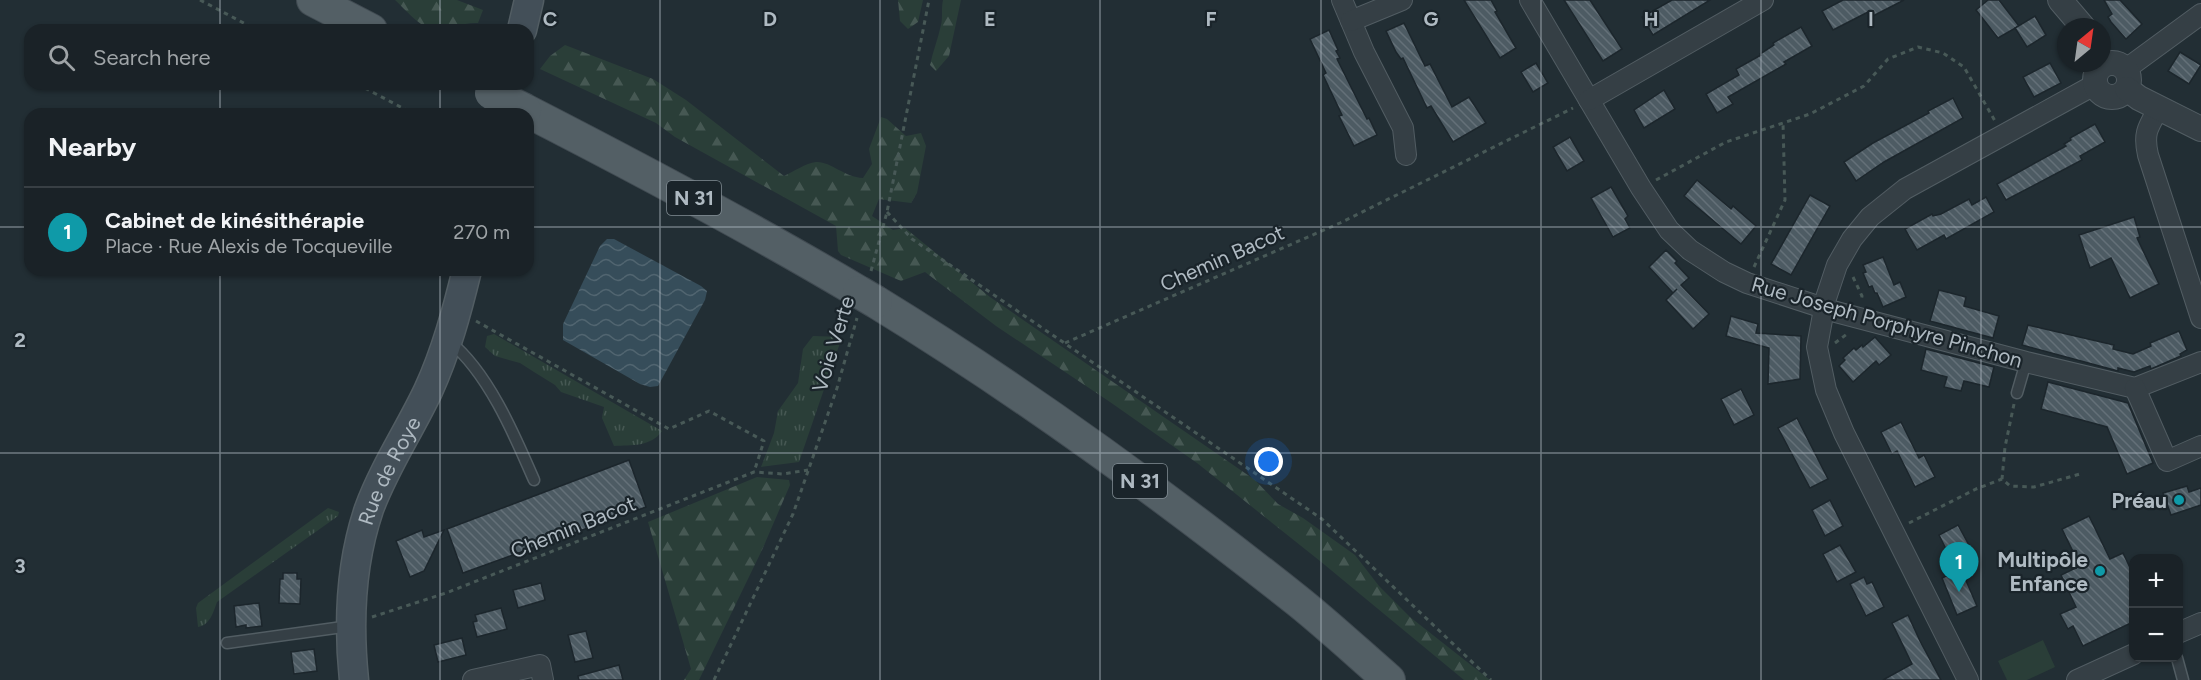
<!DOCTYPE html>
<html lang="en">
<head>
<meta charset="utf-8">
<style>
	body { margin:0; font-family:Figtree,sans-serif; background:#232a2f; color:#f1f3f6 }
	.controls { position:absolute; right:18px; bottom:18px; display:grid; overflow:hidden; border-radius:12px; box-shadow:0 2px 4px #0004 }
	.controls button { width:54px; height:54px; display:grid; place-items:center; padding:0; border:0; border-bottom:2px solid #383f44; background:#1a2227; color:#f1f3f6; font:30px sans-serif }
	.compass { position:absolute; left:2057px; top:18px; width:54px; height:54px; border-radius:50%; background:#1a2227; box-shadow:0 2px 4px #0004; rotate:29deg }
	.you { position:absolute; left:1269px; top:462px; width:21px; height:21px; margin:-15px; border:4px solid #fff; border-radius:50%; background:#1a73e8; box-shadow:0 0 0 9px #1a73e833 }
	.badge { display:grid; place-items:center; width:39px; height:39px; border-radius:50%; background:#89c6ed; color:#fff; font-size:20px; font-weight:700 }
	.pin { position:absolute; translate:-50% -50px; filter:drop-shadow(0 2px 3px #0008) }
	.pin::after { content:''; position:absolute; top:32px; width:21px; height:18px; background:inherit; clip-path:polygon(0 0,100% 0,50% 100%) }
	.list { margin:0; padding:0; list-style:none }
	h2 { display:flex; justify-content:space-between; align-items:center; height:78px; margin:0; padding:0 24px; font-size:26px }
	h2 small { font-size:20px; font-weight:400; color:#9fa4a7 }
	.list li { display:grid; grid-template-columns:39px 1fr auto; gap:18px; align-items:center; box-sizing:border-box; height:90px; padding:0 24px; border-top:2px solid #383f44 }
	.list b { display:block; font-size:22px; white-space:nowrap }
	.list p { margin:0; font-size:20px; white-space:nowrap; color:#9fa4a7 }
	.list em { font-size:20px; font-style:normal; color:#9fa4a7 }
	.icon { flex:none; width:33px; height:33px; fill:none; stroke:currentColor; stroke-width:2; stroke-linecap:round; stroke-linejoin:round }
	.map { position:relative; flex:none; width:2201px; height:680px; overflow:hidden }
	.search { position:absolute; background:#1a2227; box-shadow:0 2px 4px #0004; left:24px; top:24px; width:510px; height:66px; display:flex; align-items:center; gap:15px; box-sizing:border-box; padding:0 21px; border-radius:18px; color:#9fa4a7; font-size:22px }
	.panel { position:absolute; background:#1a2227; box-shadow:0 2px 4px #0004; left:24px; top:108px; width:510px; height:168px; border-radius:18px }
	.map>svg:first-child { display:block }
	.grass { fill:url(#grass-tufts) }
	.forest { fill:url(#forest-firs) }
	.pitch { fill:#2a3e38 }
	.water { fill:url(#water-waves) }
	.building { fill:url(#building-back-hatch); stroke:#1c262c; stroke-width:1.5 }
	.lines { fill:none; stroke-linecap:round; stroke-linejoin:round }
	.service-casing { stroke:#525d63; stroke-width:13 }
	.minor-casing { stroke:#525d63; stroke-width:22 }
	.tertiary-casing { stroke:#525d63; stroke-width:26 }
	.secondary-casing { stroke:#525d63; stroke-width:31 }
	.primary-casing { stroke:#414b52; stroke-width:34 }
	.path { stroke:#485957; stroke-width:3; stroke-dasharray:4.5 4.5; stroke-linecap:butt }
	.service { stroke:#353f45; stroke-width:10 }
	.minor { stroke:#353f45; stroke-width:20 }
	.tertiary { stroke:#353f45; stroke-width:24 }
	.secondary { stroke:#434f58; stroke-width:28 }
	.primary { stroke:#535f65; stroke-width:32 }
	.primary-bridge-casing { stroke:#414b52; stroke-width:34; stroke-linecap:butt }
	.primary-bridge { stroke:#535f65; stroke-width:32 }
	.grid { fill:none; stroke:#afbac2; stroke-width:1.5; stroke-opacity:0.55 }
	.culture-dot { fill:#0f9aa8; stroke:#1a242a; stroke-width:2 }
	.labels { text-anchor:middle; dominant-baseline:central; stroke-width:4.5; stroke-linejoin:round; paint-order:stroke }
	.shield { fill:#1a242a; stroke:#828d94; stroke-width:1.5 }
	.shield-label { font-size:20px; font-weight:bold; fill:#afbac2 }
	.street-label { font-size:21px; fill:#afbac2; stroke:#1a242a }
	.poi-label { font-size:21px; font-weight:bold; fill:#afbac2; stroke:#1a242a; text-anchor:end }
	.grid-label { font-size:20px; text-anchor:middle; font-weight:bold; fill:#afbac2; stroke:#1a242a; stroke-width:4.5; stroke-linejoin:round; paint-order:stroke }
</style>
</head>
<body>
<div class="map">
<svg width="2201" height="680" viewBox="0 0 2201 680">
	<defs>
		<pattern id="grass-tufts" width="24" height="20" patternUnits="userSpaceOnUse" patternTransform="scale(1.5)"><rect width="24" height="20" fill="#2a3e38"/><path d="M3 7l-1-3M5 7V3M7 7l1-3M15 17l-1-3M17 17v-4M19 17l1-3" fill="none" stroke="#465853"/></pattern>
		<pattern id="forest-firs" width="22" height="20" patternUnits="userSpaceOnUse" patternTransform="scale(1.5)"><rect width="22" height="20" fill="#2a3e38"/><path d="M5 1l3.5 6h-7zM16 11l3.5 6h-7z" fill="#465853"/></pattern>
		<pattern id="water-waves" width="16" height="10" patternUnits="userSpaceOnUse" patternTransform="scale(1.5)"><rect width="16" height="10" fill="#364d5a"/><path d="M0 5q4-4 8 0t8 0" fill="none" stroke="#516570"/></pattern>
		<pattern id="building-back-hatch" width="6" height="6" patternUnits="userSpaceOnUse" patternTransform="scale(1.5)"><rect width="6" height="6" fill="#4d5b63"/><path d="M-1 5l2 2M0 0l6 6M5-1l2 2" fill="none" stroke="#647078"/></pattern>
	</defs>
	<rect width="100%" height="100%" fill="#222e34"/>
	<g class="grass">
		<path d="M494,334L662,431C651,447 631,445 614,446L602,418L604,407L561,392L555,385L534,372L520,363L495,356L485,347L487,336Z"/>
		<path d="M813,336L842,337L799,462L761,467L774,433L778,411L798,383L803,349Z"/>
		<path d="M328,508L339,512L338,516L217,602C213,613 210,625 198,627L196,608L198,603Z"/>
	</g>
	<g class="forest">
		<path d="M395,0H457L483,10L478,23C463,22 448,30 434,29C420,28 405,9 395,0Z"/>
		<path d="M898,0H923L918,22L908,29L900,21Z"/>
		<path d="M943,0H961L949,56L936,71L930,65C933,51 938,39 941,25C943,17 941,9 943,0Z"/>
		<path d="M565,45L653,79L686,100L784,176C793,172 806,163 816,162C830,161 844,177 863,178L872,164L869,149L881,117L887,119L906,136L921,133L926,146L917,193L911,203L879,199L872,216L893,230L905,228L990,297L1255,480L1278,504L1303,518L1355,555L1379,586L1410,617L1490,680H1464L1320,561L1197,463L1110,402L996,326L925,272L901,281L841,255L838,251L836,226L675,137L656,123L540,69L550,56Z"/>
		<path d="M757,477L789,480L790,485L762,550L699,680H684L691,669L648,522Z"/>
	</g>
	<path class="pitch" d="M2043,640L2055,667L2027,680H2007L1998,661Z"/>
	<path class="water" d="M607,239H614L701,286L707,291L705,300L658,386L650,387L640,384L563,340V324L600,246Z"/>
	<g class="building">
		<path d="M1464,0H1491L1497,11L1495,12L1516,48L1500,58Z"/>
		<path d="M1564,0H1590L1622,49L1603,61Z"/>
		<path d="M1672,0H1710L1653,35L1642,17Z"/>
		<path d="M1843,0H1904L1871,17L1868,12L1833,30L1822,11Z"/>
		<path d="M1988,0H1999L2019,26L1998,38L1976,10Z"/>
		<path d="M2104,0H2120L2142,24L2126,39L2111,22L2108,17L2112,14Z"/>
		<path d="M2035,16L2046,35L2027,47L2015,28Z"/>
		<path d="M1404,23L1425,66L1430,64L1452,107L1469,97L1486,123L1453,142L1431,106L1427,108L1403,58L1401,59L1396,52L1386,31Z"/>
		<path d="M1801,27L1812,46L1784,62L1786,64L1728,97L1733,104L1717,113L1706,94L1739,75L1736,69L1761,55L1760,54L1774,45L1773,43Z"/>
		<path d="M1329,30L1338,50L1336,51L1340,58L1337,59L1367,119L1369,118L1377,135L1354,146L1339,116L1342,115L1323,75L1326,73L1310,39Z"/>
		<path d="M2180,52L2201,65L2189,84L2168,71Z"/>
		<path d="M1536,63L1548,83L1533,92L1521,72Z"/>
		<path d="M2050,63L2061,83L2034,97L2023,77Z"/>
		<path d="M1664,90L1675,109L1644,128L1634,110Z"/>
		<path d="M1953,98L1963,118L1884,162L1856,181L1844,162L1873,143L1929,113L1928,111Z"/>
		<path d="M2095,124L2105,142L2080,156L2082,160L2006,200L1997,184L2066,146L2064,144L2071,140L2070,138Z"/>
		<path d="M1570,137L1584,161L1567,171L1553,147Z"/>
		<path d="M1697,180L1731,209L1733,206L1756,226L1741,244L1684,196Z"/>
		<path d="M1611,187L1628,216L1625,219L1630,228L1613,237L1591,198Z"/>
		<path d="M1810,195L1830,206L1791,275L1771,264Z"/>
		<path d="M1986,197L1994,212L1946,239L1944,235L1917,250L1905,229L1932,214L1933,216L1941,214L1969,199L1972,205Z"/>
		<path d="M2134,217L2140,237L2137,238L2159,284L2130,298L2111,258L2090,268L2079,235Z"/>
		<path d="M1666,250L1677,261L1675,263L1689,278L1681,285L1709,314L1693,329L1666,300L1677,289L1673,293L1649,267Z"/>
		<path d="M1883,257L1894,285L1900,282L1906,297L1883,307L1877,293H1875L1872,286L1869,287L1863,273L1866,272L1863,265Z"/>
		<path d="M1939,290L1966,297L1964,306L1999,316L1993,338L1930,321Z"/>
		<path d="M1731,316L1758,324L1756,333L1801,336L1800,379L1768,384L1769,348L1726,336Z"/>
		<path d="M2028,325L2114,345L2113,349L2133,354L2151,346L2150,343L2179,331L2187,350L2180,354L2181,356L2151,369L2150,366L2134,372L2118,368V371L2022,345Z"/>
		<path d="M1875,337L1891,355L1879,365L1876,361L1853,382L1839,366L1845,360L1843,358L1854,348L1856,350L1862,345L1863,347Z"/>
		<path d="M1926,349L1994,367L1989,387L1964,381L1961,391L1944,387L1947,377L1921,370Z"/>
		<path d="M2048,382L2128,403L2153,463L2127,474L2107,427L2041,409Z"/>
		<path d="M1741,389L1754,415L1734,425L1721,399Z"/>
		<path d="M1797,418L1828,479L1810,488L1778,428Z"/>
		<path d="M1901,422L1919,458L1924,455L1935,477L1915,487L1897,451L1892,454L1881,432Z"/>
		<path d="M629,460L646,507L463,573L447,529Z"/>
		<path d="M2187,486L2189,492L2201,488V505L2171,515L2163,493Z"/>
		<path d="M1830,500L1843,526L1825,536L1812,510Z"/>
		<path d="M2089,516L2110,559L2123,553L2133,574V622L2083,646L2073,626L2068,629L2060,614L2076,607L2061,575L2080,566L2062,529Z"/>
		<path d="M1958,525L1970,547L1950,557L1939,535Z"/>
		<path d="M422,530L424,537L444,530L424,571L410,577L396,541Z"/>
		<path d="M1840,545L1856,572L1837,582L1823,554Z"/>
		<path d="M1961,569L1977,606L1957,615L1942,578Z"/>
		<path d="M283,573H297V579H301L300,604L279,603L280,579H283Z"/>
		<path d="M1864,577L1867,584L1872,582L1884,607L1866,616L1850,584Z"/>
		<path d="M541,583L545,600L518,608L513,590Z"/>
		<path d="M259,603L262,626L246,628V625L236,627L234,606Z"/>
		<path d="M501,608L507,629L477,637L473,622L477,621L475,615Z"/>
		<path d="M1908,615L1920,641L1941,680H1883L1912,664L1892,623Z"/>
		<path d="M586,631L593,658L575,662L568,635Z"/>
		<path d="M462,638L466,655L438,662L434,645Z"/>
		<path d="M314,649L317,671L294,674L291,652Z"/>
		<path d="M619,665L623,680H579L578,676Z"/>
	</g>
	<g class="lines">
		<defs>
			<g id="service">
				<path d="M449,341C488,372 515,436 534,480"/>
				<path d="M2017,393L2026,362"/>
				<path d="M227,643L350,626"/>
				<path d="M2177,658L2183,680"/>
			</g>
			<g id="minor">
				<path d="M1342,0L1364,52L1403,128L1406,155"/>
				<path d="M1530,0L1641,188L1669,230L1690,250L1724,272L1747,283L1836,312L2026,362L2135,388L2201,362"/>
				<path d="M1351,21L1402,0"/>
				<path d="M2126,69L2201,14"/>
				<path d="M1589,100L1763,0"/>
				<path d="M2159,108C2148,127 2143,133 2148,155L2201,318"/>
				<path d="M2135,388L2167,461L2201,446"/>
				<path d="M2178,633L2201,623"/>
				<path d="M473,680L540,665L543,680"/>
				<path d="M1968,680L1844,433L1826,390L1817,347L1826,298L1837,265L1852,239L1870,217L1905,189L2096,84"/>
				<path d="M2077,680L2134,654"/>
			</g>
			<g id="tertiary">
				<path d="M2060,0L2083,27"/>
				<circle cx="2112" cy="80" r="17"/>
				<path d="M2127,89L2139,98L2201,129"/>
			</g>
			<g id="secondary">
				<path d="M522,30L529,0"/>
				<path id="s1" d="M354,680C348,622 350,565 369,509C384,468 409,431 428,391C446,352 457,311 467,270"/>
			</g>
			<g id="primary">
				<path d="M313,0L371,30"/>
				<path d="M525,110C638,168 750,227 859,292"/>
				<path d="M876,302C1023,392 1164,495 1299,602C1330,627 1359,654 1389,680"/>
			</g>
		</defs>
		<use href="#service" class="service-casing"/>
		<use href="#minor" class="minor-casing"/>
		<use href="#tertiary" class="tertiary-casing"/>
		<use href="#secondary" class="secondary-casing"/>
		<use href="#primary" class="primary-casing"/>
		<g class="path">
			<path d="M200,0L257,30"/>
			<path d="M528,64L532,49"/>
			<path d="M357,84L414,114"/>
			<path d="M1656,180L1726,142L1810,114L1864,86L1888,59L1918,47L1943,53L1964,67L1995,121"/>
			<path d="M887,212L912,239L1322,519L1491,680"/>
			<path d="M1754,267L1785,200L1783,123"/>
			<path d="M871,271L887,212L929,0"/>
			<path d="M1853,277L1862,296L1861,302"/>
			<path d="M476,321L669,429L709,411L764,441L754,472"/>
			<path d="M1065,343L1340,223L1573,108"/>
			<path d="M1835,343L1847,334"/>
			<path d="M2014,404L2005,447L2002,479L2010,486L2034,487L2080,474"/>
			<path d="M1909,523L1976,489L2002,479"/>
			<path d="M372,617L446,593L754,472L783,474L808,470"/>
			<path d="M714,680L793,514L837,388L857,318"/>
		</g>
		<use href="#service" class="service"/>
		<use href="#minor" class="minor"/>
		<use href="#tertiary" class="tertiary"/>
		<use href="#secondary" class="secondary"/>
		<use href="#primary" class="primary"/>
		<defs>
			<g id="primary-bridge">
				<path d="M491,93L525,110"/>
				<path d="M859,292L876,302"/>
			</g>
		</defs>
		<use href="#primary-bridge" class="primary-bridge-casing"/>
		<use href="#primary-bridge" class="primary-bridge"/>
	</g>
	<path class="grid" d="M220,0V30M440,0V30M660,0V680M880,0V680M1100,0V680M1321,0V680M1541,0V680M1761,0V680M1981,0V680M220,84V114M440,84V114M0,227H30M528,227H2201M220,270V680M440,270V680M0,453H2201"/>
	<g class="culture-dot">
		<circle cx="2179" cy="500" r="6"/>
		<circle cx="2100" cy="571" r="6"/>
	</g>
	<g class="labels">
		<g class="shield">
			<rect x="667" y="181" width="54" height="34" rx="4.5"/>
			<rect x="1113" y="464" width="54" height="34" rx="4.5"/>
		</g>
		<g class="shield-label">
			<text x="694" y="198">N 31</text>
			<text x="1140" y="481">N 31</text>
		</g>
		<g class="street-label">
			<text transform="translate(1222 258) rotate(-24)">Chemin Bacot</text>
			<text transform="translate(1887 322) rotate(16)">Rue Joseph Porphyre Pinchon</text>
			<text transform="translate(833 344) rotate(-73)">Voie Verte</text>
			<text stroke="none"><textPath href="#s1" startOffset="216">Rue de Roye</textPath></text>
			<text transform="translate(573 527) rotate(-22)">Chemin Bacot</text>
		</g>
		<g class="poi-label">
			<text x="2167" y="500">Préau</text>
			<text x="2088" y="559">Multipôle<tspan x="2088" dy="24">Enfance</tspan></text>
		</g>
	</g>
	<g class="grid-label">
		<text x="550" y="26">C</text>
		<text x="770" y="26">D</text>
		<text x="990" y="26">E</text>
		<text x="1211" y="26">F</text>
		<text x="1431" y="26">G</text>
		<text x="1651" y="26">H</text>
		<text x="1871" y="26">I</text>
		<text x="20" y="347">2</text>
		<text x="20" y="573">3</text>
	</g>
</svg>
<div class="controls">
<button>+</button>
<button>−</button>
</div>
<svg class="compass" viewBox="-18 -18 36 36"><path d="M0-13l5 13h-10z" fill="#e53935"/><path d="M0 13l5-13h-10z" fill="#9fa4a7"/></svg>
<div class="you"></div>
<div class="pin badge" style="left:1959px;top:592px;background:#0f9aa8">1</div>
<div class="search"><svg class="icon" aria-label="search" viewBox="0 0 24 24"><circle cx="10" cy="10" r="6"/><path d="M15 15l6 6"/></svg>Search here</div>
<section class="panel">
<h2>Nearby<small></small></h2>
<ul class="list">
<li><span class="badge" style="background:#0f9aa8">1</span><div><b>Cabinet de kinésithérapie</b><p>Place · Rue Alexis de Tocqueville</p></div><em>270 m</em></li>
</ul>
</section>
</div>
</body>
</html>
